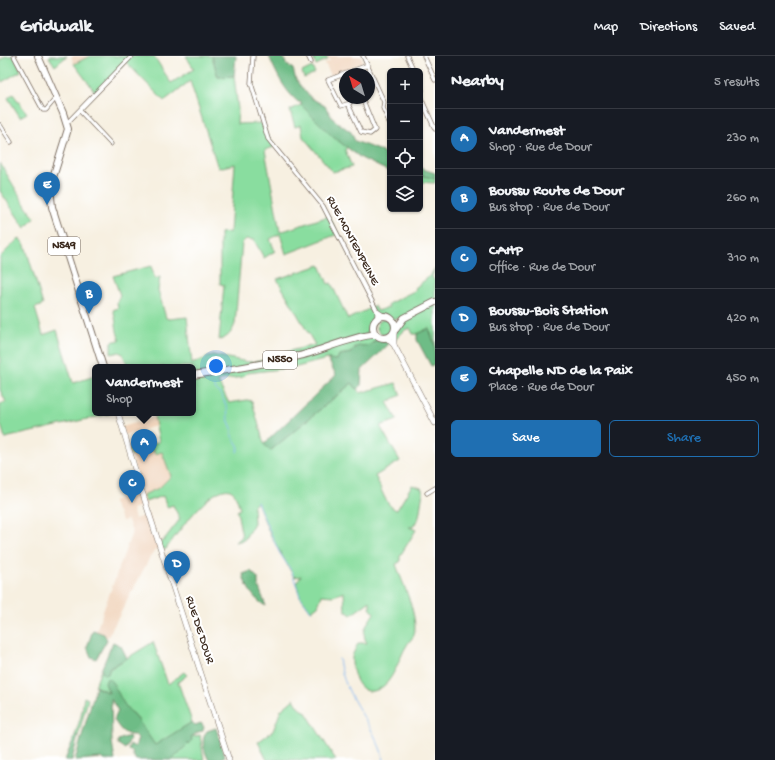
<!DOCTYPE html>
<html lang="en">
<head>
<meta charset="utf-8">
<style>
	body { margin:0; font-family:"Gochi Hand",sans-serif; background:#20242c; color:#f1f3f6 }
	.controls { position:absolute; right:12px; top:12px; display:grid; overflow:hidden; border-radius:6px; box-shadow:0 1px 3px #0004 }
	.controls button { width:36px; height:36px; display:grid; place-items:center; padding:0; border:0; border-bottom:1px solid #363941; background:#171b24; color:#f1f3f6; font:20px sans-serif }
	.compass { position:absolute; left:339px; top:12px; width:36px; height:36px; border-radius:50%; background:#171b24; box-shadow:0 1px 3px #0004; rotate:322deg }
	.you { position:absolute; left:216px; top:310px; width:14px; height:14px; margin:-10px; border:3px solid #fff; border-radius:50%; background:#1a73e8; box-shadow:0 0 0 6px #1a73e833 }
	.badge { display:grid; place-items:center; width:26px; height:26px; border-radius:50%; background:#1f6fb2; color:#fff; font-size:13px; font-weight:700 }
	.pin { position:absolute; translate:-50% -33px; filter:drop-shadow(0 1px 2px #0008) }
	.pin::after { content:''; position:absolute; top:21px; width:14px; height:12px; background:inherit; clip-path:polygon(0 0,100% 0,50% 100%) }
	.popup { position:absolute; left:92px; top:308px; width:104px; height:52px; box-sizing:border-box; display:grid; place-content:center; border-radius:6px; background:#171b24; filter:drop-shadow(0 1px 3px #0005); font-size:13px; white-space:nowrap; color:#9ea1a6 }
	.popup b { font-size:15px; color:#f1f3f6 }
	.popup::after { content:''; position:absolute; left:50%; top:100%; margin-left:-8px; border:8px solid transparent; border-top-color:#171b24 }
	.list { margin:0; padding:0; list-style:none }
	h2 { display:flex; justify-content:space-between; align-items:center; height:52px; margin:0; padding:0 16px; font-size:17px }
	h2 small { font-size:13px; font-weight:400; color:#9ea1a6 }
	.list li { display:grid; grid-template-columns:26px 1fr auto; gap:12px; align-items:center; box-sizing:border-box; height:60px; padding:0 16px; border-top:1px solid #363941 }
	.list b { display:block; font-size:15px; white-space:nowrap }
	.list p { margin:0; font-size:13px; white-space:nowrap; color:#9ea1a6 }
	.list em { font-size:13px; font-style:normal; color:#9ea1a6 }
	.actions { display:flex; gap:8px; padding:12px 16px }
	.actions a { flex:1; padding:9px 0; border:1px solid #1f6fb2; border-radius:6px; text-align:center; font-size:14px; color:#1f6fb2 }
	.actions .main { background:#1f6fb2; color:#fff }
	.icon { flex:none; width:22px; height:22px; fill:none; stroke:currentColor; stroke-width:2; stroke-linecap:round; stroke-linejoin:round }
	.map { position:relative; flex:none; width:435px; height:704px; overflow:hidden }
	header { display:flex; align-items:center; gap:24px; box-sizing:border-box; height:56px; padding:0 20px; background:#171b24; border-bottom:1px solid #363941 }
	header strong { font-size:19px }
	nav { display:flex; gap:22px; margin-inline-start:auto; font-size:14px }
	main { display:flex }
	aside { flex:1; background:#171b24 }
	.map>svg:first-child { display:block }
	.built { fill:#f1d5bd }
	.green { fill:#89dd9f; stroke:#62845e }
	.forest { fill:#6ebc86; stroke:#547352 }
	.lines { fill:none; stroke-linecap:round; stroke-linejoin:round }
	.stream { stroke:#86b9f3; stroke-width:1 }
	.street-casing { stroke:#7d6f62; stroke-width:5 }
	.secondary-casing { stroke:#7d6f62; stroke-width:6 }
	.primary-casing { stroke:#7d6f62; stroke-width:8 }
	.street { stroke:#fff; stroke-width:3.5 }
	.secondary { stroke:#fff; stroke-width:5 }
	.primary { stroke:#fff; stroke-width:6 }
	.labels { text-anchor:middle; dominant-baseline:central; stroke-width:4; stroke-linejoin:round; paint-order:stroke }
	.shield { fill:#fff; stroke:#766a62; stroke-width:1 }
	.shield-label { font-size:11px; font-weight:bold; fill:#3b2a1e }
	.street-label { font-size:12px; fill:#3b2a1e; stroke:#fff }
</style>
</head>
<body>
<header>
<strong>Gridwalk</strong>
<nav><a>Map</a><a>Directions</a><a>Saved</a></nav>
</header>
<main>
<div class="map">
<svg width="435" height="704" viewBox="0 0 435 704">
	<rect width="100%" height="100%" fill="#fff"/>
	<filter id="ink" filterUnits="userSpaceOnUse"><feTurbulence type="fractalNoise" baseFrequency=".025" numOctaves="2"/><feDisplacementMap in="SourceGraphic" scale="8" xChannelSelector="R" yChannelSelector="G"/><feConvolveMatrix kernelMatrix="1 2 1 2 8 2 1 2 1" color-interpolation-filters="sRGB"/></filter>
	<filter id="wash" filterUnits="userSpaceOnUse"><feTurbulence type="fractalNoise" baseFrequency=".012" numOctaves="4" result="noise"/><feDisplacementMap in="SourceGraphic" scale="16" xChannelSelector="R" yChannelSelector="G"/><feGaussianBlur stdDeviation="0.9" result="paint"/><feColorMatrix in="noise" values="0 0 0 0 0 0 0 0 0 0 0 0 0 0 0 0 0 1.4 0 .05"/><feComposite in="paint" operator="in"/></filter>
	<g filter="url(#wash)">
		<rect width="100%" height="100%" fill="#f7f0e1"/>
		<g class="built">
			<path d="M71,0H90L74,8Z"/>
			<path d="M328,0H361L363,6L331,20L325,7L330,5Z"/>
			<path d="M154,361L156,370L124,379L122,371Z"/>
			<path d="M154,394L162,396L171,420L159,432L143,439L146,448L132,453L135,463L149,458L160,492L155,494L149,503L108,581L96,575L132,476L128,464L122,465L112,445L142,435L131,399Z"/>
		</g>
		<g class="green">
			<path d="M6,0H14L21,15L2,26L0,22V4Z"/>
			<path d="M50,0H67L55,10L49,1Z"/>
			<path d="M90,0H154L171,27L194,13L186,0H212L218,21L234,20L238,53L237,68L262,67L265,76L274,91L265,94L280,176L329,160L338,178L286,198L280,178L270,183L275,195L264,202L254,184L246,183L242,187L235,268C232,276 228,282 219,284L224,229L220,228V177L230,176L235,108L218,112L190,25L164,45L126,6L96,37L74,8Z"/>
			<path d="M318,0H326L328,3L316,9L313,2Z"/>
			<path d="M312,11L315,17L304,22L302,16Z"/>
			<path d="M13,38L27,57L20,61L8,42Z"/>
			<path d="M301,49L323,71L347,91L345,94L352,111L333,116L303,81L301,69L295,71L290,54Z"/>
			<path d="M0,107L27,152L35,162L25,172L0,135Z"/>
			<path d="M420,119L435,123V127L420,126Z"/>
			<path d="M19,182L25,189L43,249L35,252L43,279L57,274L73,327L95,320V357H113L5,382L0,366V348L6,346L0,334V201Z"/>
			<path d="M320,209L328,228L331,227L348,263L375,250L377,255L389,251L388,248L416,234L415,232L430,220L435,212L432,221L435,225V290L429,272L417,278H413L410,272L405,274L393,286V281L403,262L393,263L383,259C373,262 373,272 366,278L376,279L381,282H387L390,285L388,287L374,285L369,290L355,291L351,297L339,299L337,304L327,303L297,311L247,317L243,321L220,324L218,326L229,347L247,344L252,345L264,388L270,395L352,327L360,337L396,327L401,339L387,346L397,364L380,370L400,405L375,420C381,430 385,451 397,454L412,429L421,432L423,436L419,461L413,471H409L416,474L400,500V506L396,508C402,527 419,559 414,579C413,582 409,585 407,589C398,603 394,627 377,634C358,641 351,615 352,601C353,597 356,592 358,587H367C360,576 368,567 374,557L370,552V545L351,559L345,554L344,536L333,540L322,539L318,550L311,555L300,540L296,527L301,520L294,521L270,478L257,446L253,451L254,467L244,484L235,486L242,481L237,455L240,453C238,447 236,436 230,434C212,428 175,480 166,493L160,494L158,487L163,485L180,463L173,449L167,451L163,440L145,446L143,439L159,432L171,420L162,396L155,398L153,394L131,399L128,392L159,386L154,359L156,357H193V311H128L123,298L119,296L111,298V286L120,284C115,274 117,264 113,254L118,252L117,246L120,239L113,220L151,210L155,223L160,221L158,234L166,262L169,263L187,261L192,308L213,299L248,306L260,305L281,297L315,289L277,223Z"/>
			<circle cx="385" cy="271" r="8"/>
			<path d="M153,586L168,628L184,616L187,619L178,626L192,666L155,690L134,658C127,654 117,642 117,634L106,630L110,637L95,630L101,614L103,617Z"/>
			<path d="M84,641L88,643L78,680L75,679L81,660Z"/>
			<path d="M294,643L300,653L305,655L336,704H267L258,686L273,675L281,654Z"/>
			<path d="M200,679L204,704H172L192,684L191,681Z"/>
		</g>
		<g class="forest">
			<path d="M212,0H236L234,20L218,21Z"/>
			<path d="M269,0H283L286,8L293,13L296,24L302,32L311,42L325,50L333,63L351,76L355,85L383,96L390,102V116L361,102L333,81L301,49V46H298C284,34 276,17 269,0Z"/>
			<path d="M420,112L435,117V123L420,119Z"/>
			<path d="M429,272L435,290V308L431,310L417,284V278Z"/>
			<path d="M376,284L384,285L389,288L362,314L361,329L358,334L352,327L270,395L264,388L336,319L328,303L337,304L339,299L351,297C356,289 360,289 369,290Z"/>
			<path d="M251,515L258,522V529L266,550C255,545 245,530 243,518Z"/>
			<path d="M93,574L104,578L107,584L96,603L91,601L87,591Z"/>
			<path d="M113,586L121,590L127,602L110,612L108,618L105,619L101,614Z"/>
			<path d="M107,622C117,626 120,650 134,658L155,689L192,666L195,669L201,667L204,671L203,675L198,676L191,681L192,684L172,704H136L132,698L133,696L128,694L130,688L135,691L138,682L135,679C124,680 119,672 114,664L118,655L111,643L112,686L115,704H104L102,702L75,704L96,631L109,637L105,627Z"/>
			<path d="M216,672L225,700L220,704H209C204,696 200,683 207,675Z"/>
			<path d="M75,679L78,680L72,704H65Z"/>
			<path d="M129,680L130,683L125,693L118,688V684Z"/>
		</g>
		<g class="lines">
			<g class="stream">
				<path d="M213,330L221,339L227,351L228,363L232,372V380L239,391L237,396"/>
				<path d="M257,446L279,496L292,516L300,540L311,555"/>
				<path d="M339,603C345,645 374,666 384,704"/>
			</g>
		</g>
	</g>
	<g filter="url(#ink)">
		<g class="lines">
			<defs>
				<g id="street">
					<path d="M14,0L43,54H46L56,42"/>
					<path d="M253,0L251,27L268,83L323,150L377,255L383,259"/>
					<path d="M308,0L311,6"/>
					<path d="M363,0L384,46L383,52L390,68"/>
					<path d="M407,0L414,15"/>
					<path d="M424,0L435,24"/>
					<path d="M341,18L345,27"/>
					<path d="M420,29L422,34L420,40L435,73"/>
					<path d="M352,42L350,47L341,50L328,24L368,9"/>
					<path d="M348,48L361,76L370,78L375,74L362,42"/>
					<path d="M80,55L111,88"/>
					<path d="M66,68L132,0"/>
					<path d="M0,69L11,86"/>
					<path d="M377,262V255"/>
					<path d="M427,437L435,432"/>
				</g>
				<g id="secondary">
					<path d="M387,282L394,289L435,367"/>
					<path d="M394,288V277"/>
					<path d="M118,357L137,420L229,704"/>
				</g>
				<g id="primary">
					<path d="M38,0L63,57L68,73L50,131L52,151L103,311"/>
					<circle cx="384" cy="271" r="11"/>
					<path d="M396,273L404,262L435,246"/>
					<path d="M193,319C229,314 264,308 299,300C317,296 362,277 376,279"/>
				</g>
			</defs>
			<use href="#street" class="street-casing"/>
			<use href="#secondary" class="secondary-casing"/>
			<use href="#primary" class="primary-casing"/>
			<use href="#street" class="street"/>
			<use href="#secondary" class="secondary"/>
			<use href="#primary" class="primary"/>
		</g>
	</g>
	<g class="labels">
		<g class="shield">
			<rect x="48" y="181" width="32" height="18" rx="3"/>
			<rect x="263" y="295" width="34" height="18" rx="3"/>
		</g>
		<g class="shield-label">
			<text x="64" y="190">N549</text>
			<text x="280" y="304">N550</text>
		</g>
		<g class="street-label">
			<text transform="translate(352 185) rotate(62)">RUE MONTENPEINE</text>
			<text transform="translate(199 574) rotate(72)">RUE DE DOUR</text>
		</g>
	</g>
</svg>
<div class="controls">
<button>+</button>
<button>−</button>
<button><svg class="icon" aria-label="locate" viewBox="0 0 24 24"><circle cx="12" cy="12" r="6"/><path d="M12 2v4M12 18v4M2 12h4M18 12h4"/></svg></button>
<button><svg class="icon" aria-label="layers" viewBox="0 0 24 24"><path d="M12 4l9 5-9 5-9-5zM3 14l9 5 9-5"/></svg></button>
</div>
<svg class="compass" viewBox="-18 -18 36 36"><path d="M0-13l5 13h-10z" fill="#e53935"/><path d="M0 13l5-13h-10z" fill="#9ea1a6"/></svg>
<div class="you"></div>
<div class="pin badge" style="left:144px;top:406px">A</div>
<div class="popup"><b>Vandermest</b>Shop</div>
<div class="pin badge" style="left:89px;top:258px">B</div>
<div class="pin badge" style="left:132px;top:447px">C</div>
<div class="pin badge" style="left:177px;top:528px">D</div>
<div class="pin badge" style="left:47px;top:149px">E</div>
</div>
<aside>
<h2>Nearby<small>5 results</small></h2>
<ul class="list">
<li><span class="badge">A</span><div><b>Vandermest</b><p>Shop · Rue de Dour</p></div><em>230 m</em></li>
<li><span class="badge">B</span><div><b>Boussu Route de Dour</b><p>Bus stop · Rue de Dour</p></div><em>260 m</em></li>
<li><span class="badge">C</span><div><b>CAHP</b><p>Office · Rue de Dour</p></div><em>310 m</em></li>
<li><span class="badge">D</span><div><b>Boussu-Bois Station</b><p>Bus stop · Rue de Dour</p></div><em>420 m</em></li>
<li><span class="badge">E</span><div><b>Chapelle ND de la Paix</b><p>Place · Rue de Dour</p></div><em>450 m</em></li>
</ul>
<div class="actions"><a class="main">Save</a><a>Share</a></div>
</aside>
</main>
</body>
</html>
